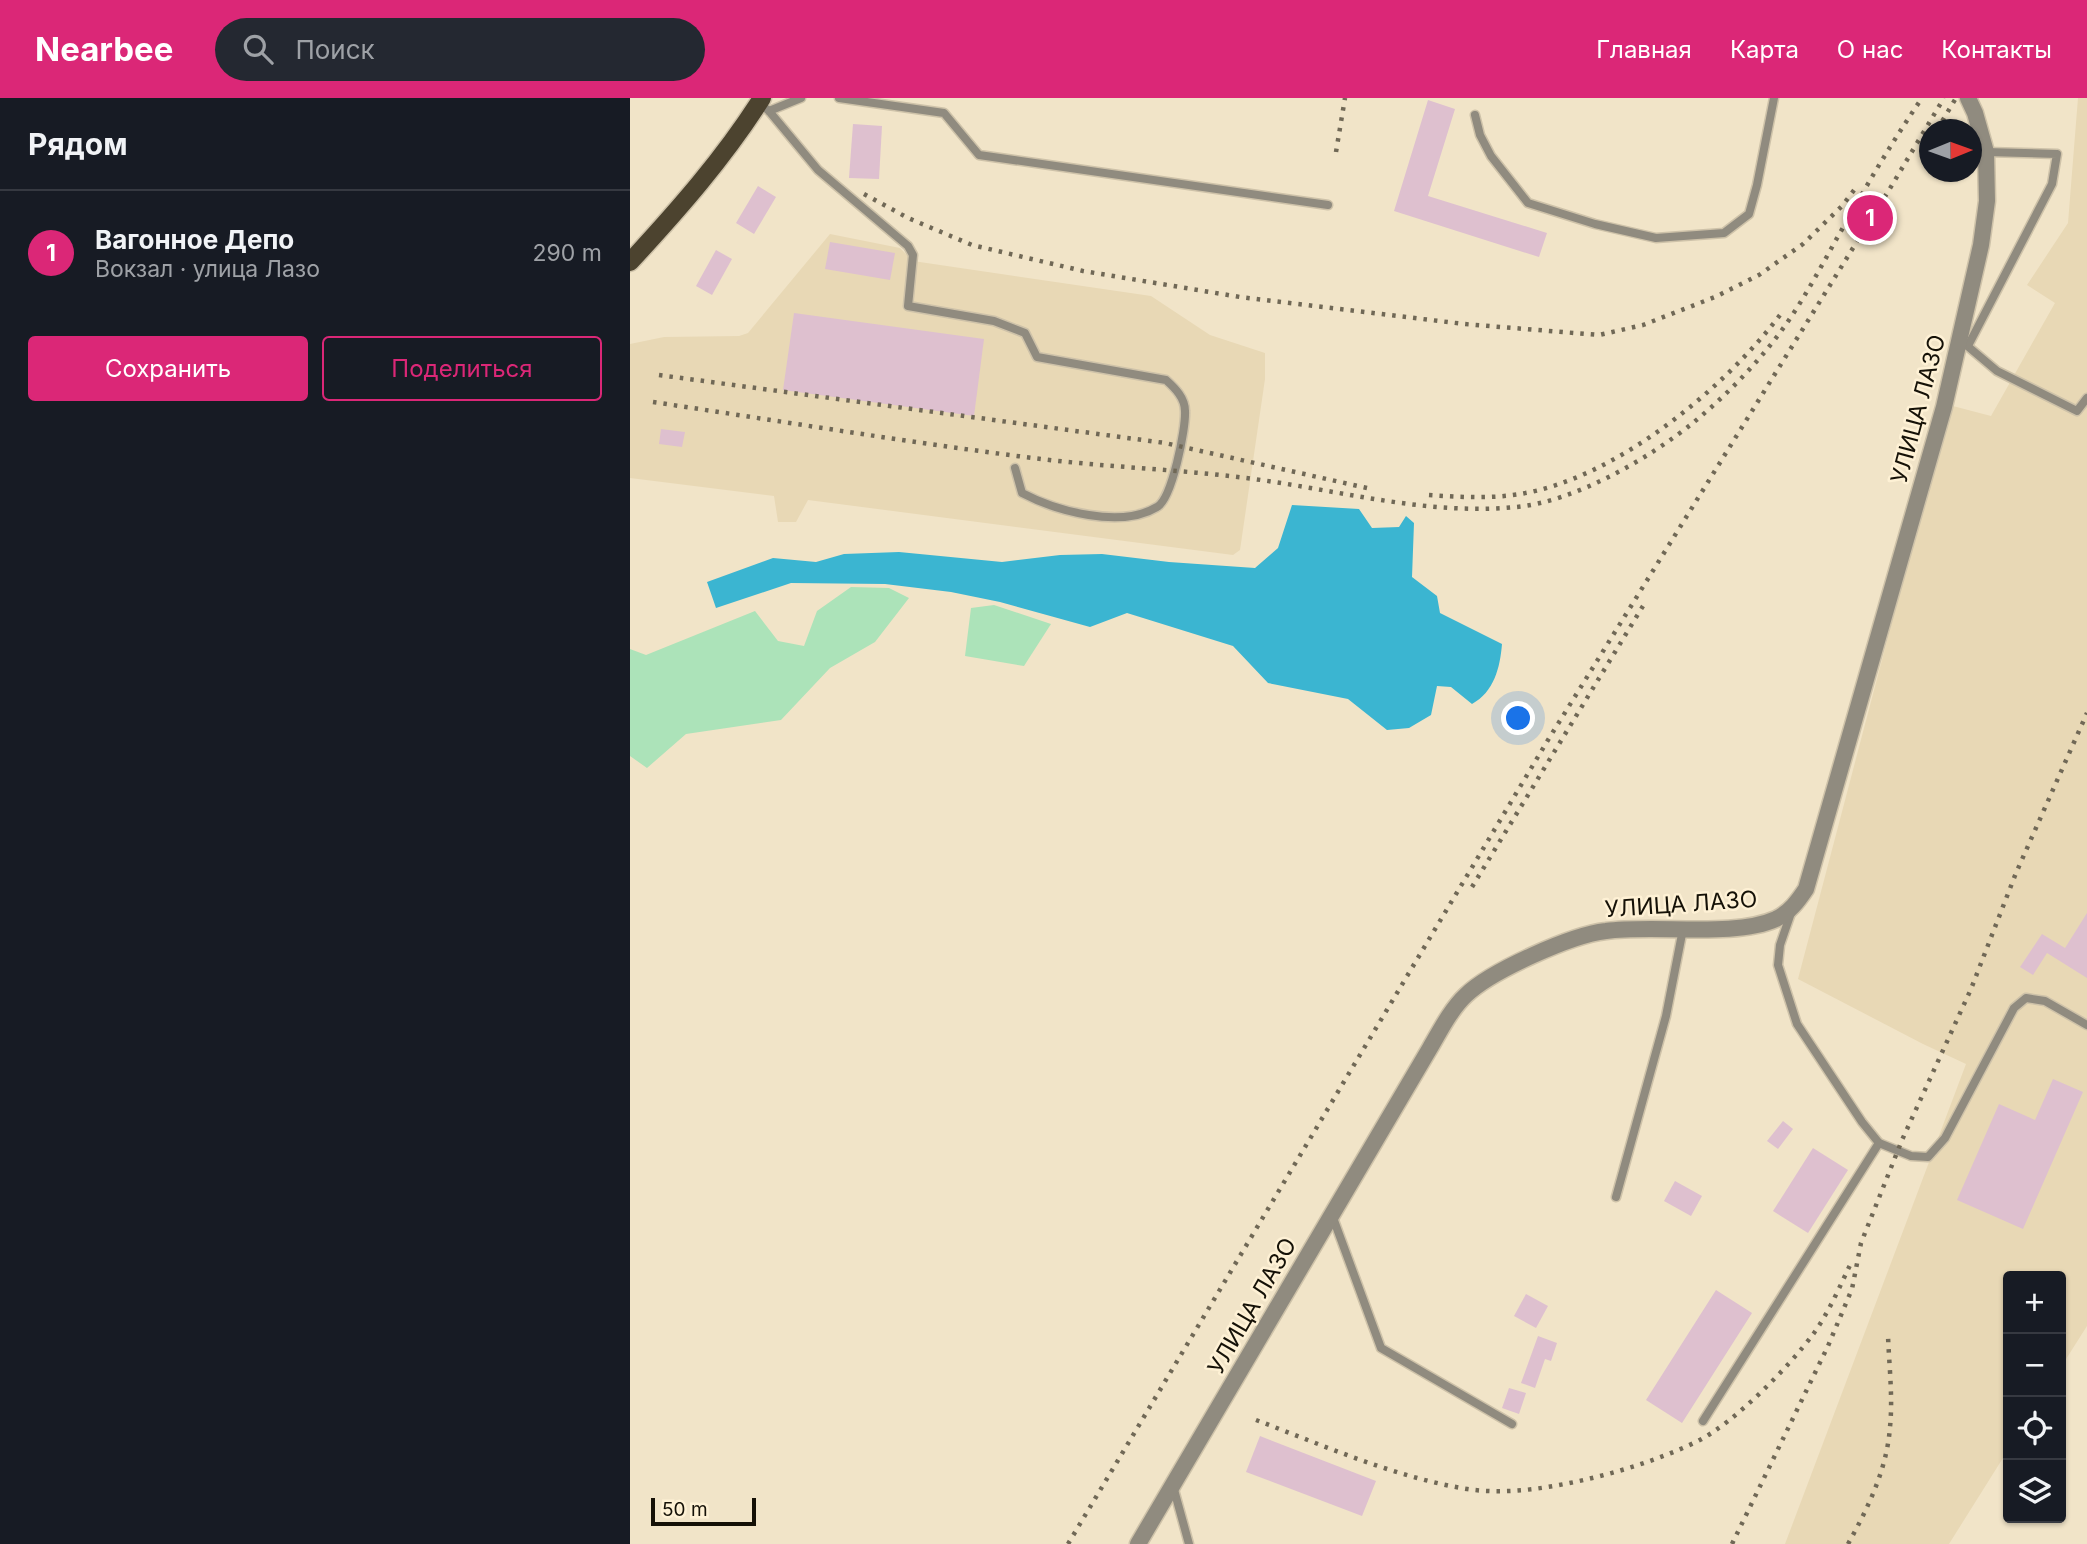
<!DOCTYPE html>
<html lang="ru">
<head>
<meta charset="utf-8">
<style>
	body { margin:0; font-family:Inter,sans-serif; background:#242831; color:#f1f3f6 }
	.controls { position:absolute; right:21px; bottom:21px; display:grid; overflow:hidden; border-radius:7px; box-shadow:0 2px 5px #0004 }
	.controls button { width:63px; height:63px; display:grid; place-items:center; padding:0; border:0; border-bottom:2px solid #363941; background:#171b24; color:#f1f3f6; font:35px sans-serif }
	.compass { position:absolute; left:1289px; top:21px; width:63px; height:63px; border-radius:50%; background:#171b24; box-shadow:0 2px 5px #0004; rotate:89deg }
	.scale { position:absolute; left:21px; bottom:18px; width:105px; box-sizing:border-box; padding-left:7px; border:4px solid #151107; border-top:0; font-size:19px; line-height:24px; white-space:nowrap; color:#151107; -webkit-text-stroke:5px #fef1d5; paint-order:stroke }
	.you { position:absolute; left:889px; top:621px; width:24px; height:24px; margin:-18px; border:5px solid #fff; border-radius:50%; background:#1a73e8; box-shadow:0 0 0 10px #1a73e833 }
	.badge { display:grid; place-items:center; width:46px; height:46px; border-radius:50%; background:#db2777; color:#fff; font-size:23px; font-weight:700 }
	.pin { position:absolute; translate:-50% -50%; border:4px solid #fff; box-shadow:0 2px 7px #0006 }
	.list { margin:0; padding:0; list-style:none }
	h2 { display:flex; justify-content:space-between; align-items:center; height:91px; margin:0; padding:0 28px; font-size:30px }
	h2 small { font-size:23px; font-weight:400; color:#9ea1a6 }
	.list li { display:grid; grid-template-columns:46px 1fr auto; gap:21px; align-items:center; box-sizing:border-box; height:126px; padding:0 28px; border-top:2px solid #363941 }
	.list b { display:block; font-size:26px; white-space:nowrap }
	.list p { margin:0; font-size:23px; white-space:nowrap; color:#9ea1a6 }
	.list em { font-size:23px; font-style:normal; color:#9ea1a6 }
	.actions { display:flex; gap:14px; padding:21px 28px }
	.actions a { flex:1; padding:16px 0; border:2px solid #db2777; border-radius:7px; text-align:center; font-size:24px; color:#db2777 }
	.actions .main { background:#db2777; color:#fff }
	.icon { flex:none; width:38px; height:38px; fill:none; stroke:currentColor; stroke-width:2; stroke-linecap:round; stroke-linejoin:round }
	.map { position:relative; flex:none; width:1457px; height:1446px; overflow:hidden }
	header { display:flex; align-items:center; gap:42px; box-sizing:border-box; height:98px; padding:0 35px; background:#db2777; color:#fff }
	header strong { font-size:33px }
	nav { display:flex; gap:38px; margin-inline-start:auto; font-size:24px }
	.search { width:490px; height:63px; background:#242831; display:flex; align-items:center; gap:18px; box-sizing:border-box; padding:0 24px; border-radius:38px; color:#9ea1a6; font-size:26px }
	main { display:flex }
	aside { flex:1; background:#171b24 }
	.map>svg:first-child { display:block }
	.built { fill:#e8d8b5 }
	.green { fill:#ace3b9 }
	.water { fill:#3bb5d1 }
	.building { fill:#dec0cf }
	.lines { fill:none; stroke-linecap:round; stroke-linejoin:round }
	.service-casing { stroke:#cec2a9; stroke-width:11 }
	.minor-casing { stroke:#cec2a9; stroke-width:19 }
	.primary-casing { stroke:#cec2a9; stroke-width:21 }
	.service { stroke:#908b7f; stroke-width:8 }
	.minor { stroke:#908b7f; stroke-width:16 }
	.primary { stroke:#4c432f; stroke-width:18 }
	.rail { stroke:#706856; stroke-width:4.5; stroke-dasharray:3.5 7; stroke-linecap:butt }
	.labels { text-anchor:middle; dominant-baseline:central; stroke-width:5; stroke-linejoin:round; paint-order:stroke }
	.street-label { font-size:23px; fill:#151107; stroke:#fef1d5 }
</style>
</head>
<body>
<header>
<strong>Nearbee</strong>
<div class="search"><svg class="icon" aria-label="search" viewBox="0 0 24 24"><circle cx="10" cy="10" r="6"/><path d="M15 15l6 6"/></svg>Поиск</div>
<nav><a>Главная</a><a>Карта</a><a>О нас</a><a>Контакты</a></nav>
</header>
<main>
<aside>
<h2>Рядом<small></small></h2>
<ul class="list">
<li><span class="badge">1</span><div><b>Вагонное Депо</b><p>Вокзал · улица Лазо</p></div><em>290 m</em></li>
</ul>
<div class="actions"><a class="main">Сохранить</a><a>Поделиться</a></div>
</aside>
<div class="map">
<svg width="1457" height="1446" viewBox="0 0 1457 1446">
	<rect width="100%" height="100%" fill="#f1e4c8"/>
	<g class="built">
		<path d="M1448,0H1457V1228L1431,1269V1178H1378V1352L1319,1446H1155L1336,966L1293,946L1168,881L1319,307L1361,318L1425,205L1397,187L1438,125Z"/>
		<path d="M200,136L270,150L283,163L521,198L580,237L635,255V281L610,452L603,457L178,402L166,424H148L144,398L0,380V246L34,239L109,238L118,235Z"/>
	</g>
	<g class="green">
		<path d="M221,489L259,490L279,500L245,544L200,570L151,622L56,636L17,670L0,658V551L16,557L125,513L148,543L174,548L187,513Z"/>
		<path d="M364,507L421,526L394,568L335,558L341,510Z"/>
	</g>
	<path class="water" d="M662,407L729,411L742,430L769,429L776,418L784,425L782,479L807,498L810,515L872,546C870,570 864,594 842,606L821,589L807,588L801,617L779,630L757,632L718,601L638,585L603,548L497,515L460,529L370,504L321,494L255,486L161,485L86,510L77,484L143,460L186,464L214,456L269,454L372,464L430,457L472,456L539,464L625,470L648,450Z"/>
	<g class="building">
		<path d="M798,2L825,11L798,98L917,135L909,159L764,113Z"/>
		<path d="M223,26L252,28L249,81L219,80Z"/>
		<path d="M128,88L146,99L124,136L106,125Z"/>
		<path d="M200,144L265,155L260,182L195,171Z"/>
		<path d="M86,152L102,161L82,197L66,188Z"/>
		<path d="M164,215L354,241L344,318L153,292Z"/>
		<path d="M31,331L55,334L52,349L29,346Z"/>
		<path d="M1457,815V880L1417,855L1403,877L1390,869L1412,836L1435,850Z"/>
		<path d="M1423,981L1453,994L1393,1131L1327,1102L1369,1006L1405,1022Z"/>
		<path d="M1153,1023L1163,1031L1148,1051L1137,1043Z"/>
		<path d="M1183,1050L1218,1072L1178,1135L1143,1113Z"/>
		<path d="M1045,1083L1072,1098L1061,1118L1034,1103Z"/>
		<path d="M1086,1192L1122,1215L1052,1325L1016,1302Z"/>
		<path d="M896,1196L918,1208L906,1230L884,1218Z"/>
		<path d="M908,1238L927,1245L921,1263L915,1261L905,1290L891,1285Z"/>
		<path d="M879,1290L896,1295L889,1316L872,1310Z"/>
		<path d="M630,1338L746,1383L732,1418L616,1374Z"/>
	</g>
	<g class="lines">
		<defs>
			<g id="service">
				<path d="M209,0L314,15L349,57L698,107"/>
				<path d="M129,5L139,13L188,72L278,148L283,157L278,208L364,223L395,235L407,259L536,282C545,290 555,300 555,313C556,331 542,401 527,409C491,431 426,413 392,395L385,370"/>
				<path d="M139,13L171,0"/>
				<path d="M845,17L850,37L861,58L898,105L965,126L1026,140L1094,135L1119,116L1127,87L1144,0"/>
				<path d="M1335,246L1367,273L1447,313L1457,300"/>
				<path d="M1339,246L1422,86L1427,56L1356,54"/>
				<path d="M1161,815L1150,847L1148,867L1167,926L1232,1024L1249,1045L1281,1058L1298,1059L1315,1040L1384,910L1396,900L1415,903L1457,927"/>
				<path d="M986,1099L1036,918L1053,831"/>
				<path d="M702,1117L751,1250L882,1326"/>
				<path d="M1073,1323L1249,1045"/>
				<path d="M543,1388L559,1446"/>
			</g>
			<path id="minor" d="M508,1446L800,950C810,933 821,911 836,897C861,873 941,837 976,833C1025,826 1104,840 1146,821C1160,814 1168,803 1176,791L1314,309L1351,147L1357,103L1356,54L1345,15L1338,0"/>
			<path id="primary" d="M0,164C48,112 94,60 132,0"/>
		</defs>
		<use href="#service" class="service-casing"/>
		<use href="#minor" class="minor-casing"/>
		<use href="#primary" class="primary-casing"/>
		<use href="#service" class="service"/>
		<use href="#minor" class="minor"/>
		<use href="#primary" class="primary"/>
		<g class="rail">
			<path d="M1307,32L1326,0"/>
			<path d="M706,54L715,0"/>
			<path d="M234,96L278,120L342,147L453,173L610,199L834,226L969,237L1013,227L1085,199L1129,177L1173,146L1212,108L1228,87"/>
			<path d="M29,277L535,345L737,390"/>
			<path d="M23,304C150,323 276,344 403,360C473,369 545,371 616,380C705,391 796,418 886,409C944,404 1020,360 1064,324C1092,301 1119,274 1142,245C1171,209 1192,166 1215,126C1239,83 1264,41 1292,0"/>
			<path d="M799,397C829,399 860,401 890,396C985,381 1094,291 1150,217"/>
			<path d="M842,789L1013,508"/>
			<path d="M626,1322C695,1348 764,1379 837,1391C877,1397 919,1390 958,1381C996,1372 1033,1360 1068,1343C1105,1324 1159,1269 1184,1235C1199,1214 1210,1188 1221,1165"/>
			<path d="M438,1446L918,642L1259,92L1314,0"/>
			<path d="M1102,1446L1198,1248L1222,1191L1231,1145L1272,1042L1341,891L1386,775L1457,615"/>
			<path d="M1218,1446C1238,1410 1257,1371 1260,1329C1263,1299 1259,1267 1258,1237"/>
		</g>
	</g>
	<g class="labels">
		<g class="street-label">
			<text transform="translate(1288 311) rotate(-75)">УЛИЦА ЛАЗО</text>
			<text transform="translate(1051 806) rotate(-4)">УЛИЦА ЛАЗО</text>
			<text transform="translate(622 1208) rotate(-60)">УЛИЦА ЛАЗО</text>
		</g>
	</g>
</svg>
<div class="controls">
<button>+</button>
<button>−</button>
<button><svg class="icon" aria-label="locate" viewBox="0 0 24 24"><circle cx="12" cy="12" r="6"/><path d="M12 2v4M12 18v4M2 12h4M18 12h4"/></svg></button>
<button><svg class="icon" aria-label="layers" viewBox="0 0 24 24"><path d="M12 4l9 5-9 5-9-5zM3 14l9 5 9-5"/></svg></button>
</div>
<svg class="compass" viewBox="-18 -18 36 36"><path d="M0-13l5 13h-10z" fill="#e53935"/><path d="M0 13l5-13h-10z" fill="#9ea1a6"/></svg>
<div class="scale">50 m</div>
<div class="you"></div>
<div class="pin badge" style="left:1240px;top:120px">1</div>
</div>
</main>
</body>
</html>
